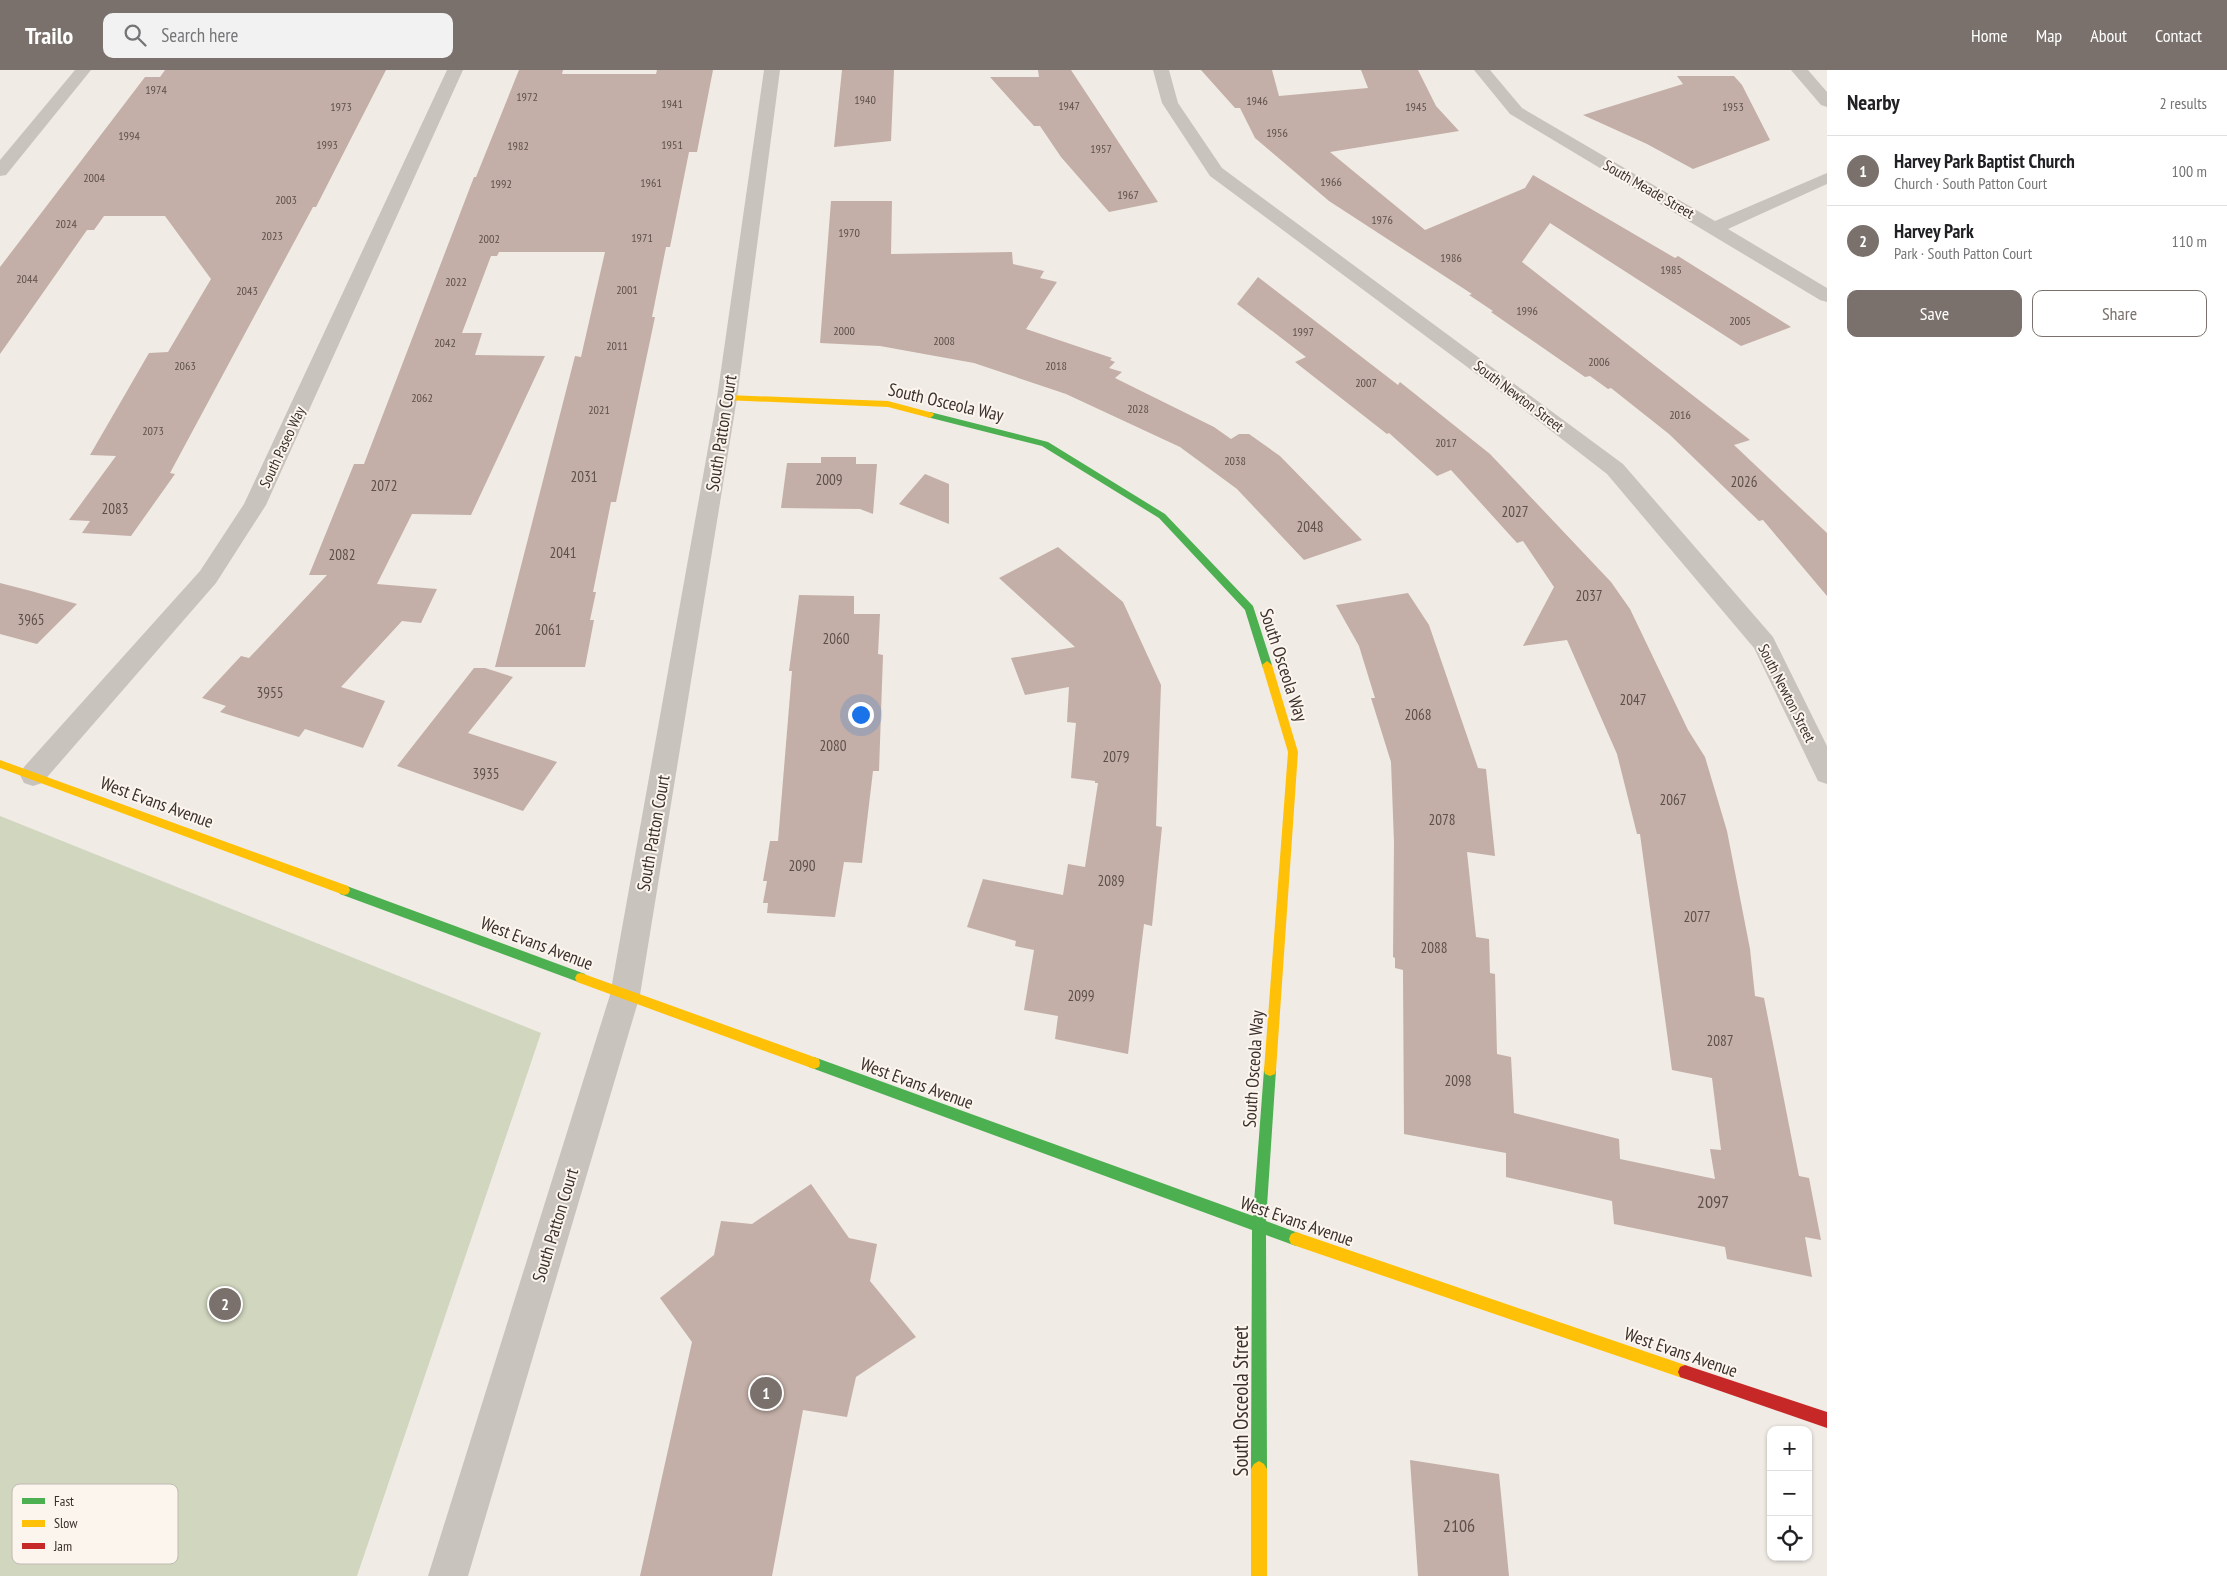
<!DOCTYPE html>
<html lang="en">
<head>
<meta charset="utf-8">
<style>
	body { margin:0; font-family:"PT Sans Narrow",sans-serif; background:#f2f2f2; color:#202124 }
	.controls { position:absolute; right:15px; bottom:15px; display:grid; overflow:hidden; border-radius:10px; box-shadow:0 1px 4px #0004 }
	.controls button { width:45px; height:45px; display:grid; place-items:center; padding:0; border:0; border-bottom:1px solid #e0e0e0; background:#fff; color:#202124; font:25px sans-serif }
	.you { position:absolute; left:860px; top:644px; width:18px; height:18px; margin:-12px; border:4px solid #fff; border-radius:50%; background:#1a73e8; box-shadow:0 0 0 8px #1a73e833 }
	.badge { display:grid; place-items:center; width:32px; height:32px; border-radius:50%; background:#7a716c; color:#fff; font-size:16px; font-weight:700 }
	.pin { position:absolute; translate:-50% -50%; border:2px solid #fff; box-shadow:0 1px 5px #0006 }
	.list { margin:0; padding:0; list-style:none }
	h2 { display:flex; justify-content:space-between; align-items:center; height:65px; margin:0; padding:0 20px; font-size:21px }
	h2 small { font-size:16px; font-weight:400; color:#757577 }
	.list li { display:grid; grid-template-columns:32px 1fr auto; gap:15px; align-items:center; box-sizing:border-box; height:70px; padding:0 20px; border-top:1px solid #e0e0e0 }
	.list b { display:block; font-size:19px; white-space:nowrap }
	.list p { margin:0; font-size:16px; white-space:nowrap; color:#757577 }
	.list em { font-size:16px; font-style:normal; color:#757577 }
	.actions { display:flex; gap:10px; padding:15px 20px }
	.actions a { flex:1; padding:11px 0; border:1px solid #7a716c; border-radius:10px; text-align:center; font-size:18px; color:#7a716c }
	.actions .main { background:#7a716c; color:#fff }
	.icon { flex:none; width:28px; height:28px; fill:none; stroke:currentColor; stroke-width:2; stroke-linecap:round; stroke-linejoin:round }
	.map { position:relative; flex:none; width:1827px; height:1506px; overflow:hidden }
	header { display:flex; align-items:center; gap:30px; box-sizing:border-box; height:70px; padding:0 25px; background:#7a716c; color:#fff }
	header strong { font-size:24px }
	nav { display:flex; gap:28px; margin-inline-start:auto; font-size:18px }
	.search { width:350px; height:45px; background:#f2f2f2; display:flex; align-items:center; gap:12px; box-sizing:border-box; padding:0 18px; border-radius:10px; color:#757577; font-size:19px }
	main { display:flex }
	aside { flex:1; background:#fff }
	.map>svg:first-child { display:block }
	.green { fill:#d1d6bf }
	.building { fill:#c3afa7 }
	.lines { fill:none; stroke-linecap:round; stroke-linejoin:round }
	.street { fill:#c9c3be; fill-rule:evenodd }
	.fast { fill:#4caf50; fill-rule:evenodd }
	.slow { fill:#ffc107; fill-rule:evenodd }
	.jam { fill:#c62828; fill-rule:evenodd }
	.labels { text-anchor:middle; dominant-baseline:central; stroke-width:4; stroke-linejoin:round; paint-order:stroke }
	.far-number-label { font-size:12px; fill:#5d504a }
	.far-street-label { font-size:15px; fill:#3b302b; stroke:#fbf5ee }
	.number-label { font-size:15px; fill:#5d504a }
	.street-label { font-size:18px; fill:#3b302b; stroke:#fbf5ee }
	.near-number-label { font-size:18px; fill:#5d504a }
	.near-street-label { font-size:21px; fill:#3b302b; stroke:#fbf5ee }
	.key { fill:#fbf5ee; stroke:#c1bab4; stroke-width:1 }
	.key-label { font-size:14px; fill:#3b302b }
</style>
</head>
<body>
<header>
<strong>Trailo</strong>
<div class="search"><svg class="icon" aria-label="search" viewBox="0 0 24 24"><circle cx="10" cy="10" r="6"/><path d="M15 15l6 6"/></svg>Search here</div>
<nav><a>Home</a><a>Map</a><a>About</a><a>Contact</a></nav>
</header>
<main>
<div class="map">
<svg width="1827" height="1506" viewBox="0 0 1827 1506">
	<rect width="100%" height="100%" fill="#f0ebe5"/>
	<path class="green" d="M0,746L541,963L357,1506H0Z"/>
	<g class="building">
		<path d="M165,0H386L316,137H313L170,403L175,404L131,466L82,463L90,451L69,450L116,386L90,385L149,283L168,282L211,209L165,146H104L94,160H87L0,284V197L145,7H160Z"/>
		<path d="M519,0H563L562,4H656L657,0H713L697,82H689L670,177H666L652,247H655L616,432H611L593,522H596L590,550H594L585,597H495L575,286L581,287L605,182H499L497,186H491L462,263H482L475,285L545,286L471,445L412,444L377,514L437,519L421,553L402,551L341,617L385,631L363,678L305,659L299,667L220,642L226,636L202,628L241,586L249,588L327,505H309L354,394H364L474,107H476Z"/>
		<path d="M842,0H894L891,71L834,77Z"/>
		<path d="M1038,0H1071L1158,132L1109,142L1061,87L1040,56H1034L990,7H1039Z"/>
		<path d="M1201,0H1272L1279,26L1368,18L1361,0H1418L1436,36L1459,61L1330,82L1425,160L1525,118L1533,105L1675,188L1678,186L1791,257L1741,276L1550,153L1522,192L1750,370L1734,375L1827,463V526L1763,450L1759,451L1669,364L1611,318L1608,319L1590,306L1585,307L1491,242L1493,241L1469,225L1472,224L1329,131L1255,68L1240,38H1235Z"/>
		<path d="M1677,6H1734L1742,15L1770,70L1693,99L1647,74L1583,45L1683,14Z"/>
		<path d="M831,131H892L891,184L1012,182L1013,194L1044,201L1040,208L1057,212L1026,259L1112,288L1110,290L1115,292L1109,298L1122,302L1115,308L1214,357L1231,369L1239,364H1249L1280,386L1362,470L1304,490L1237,419L1180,377L1066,324L974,293L880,276L820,273Z"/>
		<path d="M1258,207L1398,315L1400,312L1490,384L1611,512L1630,539L1688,660L1705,687L1727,761L1750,879L1755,926L1764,928L1799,1106L1809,1108L1821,1170L1805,1167L1812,1207L1727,1189L1725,1177L1614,1154L1612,1131L1506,1107V1083L1404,1064L1403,900L1395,898V888L1393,887L1394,772L1391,692L1371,628H1375L1359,576L1336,535L1408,523L1429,555L1478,698L1486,699L1495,786L1467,782L1476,867L1489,869L1490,903L1495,904L1497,984L1511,987L1514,1043L1619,1069L1620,1089L1715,1109L1710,1079L1721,1080L1712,1008L1672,1000L1640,764H1637L1617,684L1567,570L1523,576L1554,517L1523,471L1517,473L1451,400L1437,406L1389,363L1387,364L1295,292L1306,287L1237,234Z"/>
		<path d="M821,387H856V394H877L873,444L860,439L781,438L787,393H821Z"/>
		<path d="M925,404L949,414V454L899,434Z"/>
		<path d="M1058,477L1123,532L1161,615L1156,756L1162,757L1152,856L1144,854L1128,984L1055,969L1058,946L1024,940L1034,880L1015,876L1016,871L967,857L983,809L1063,825L1068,794L1085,797L1098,713H1095V711L1071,708L1076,653L1067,652L1069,617L1025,625L1011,588L1075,577L999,508Z"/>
		<path d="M0,513L31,521L77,534L37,574L0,564Z"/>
		<path d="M799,525L854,526V544H880L878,584L883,585L879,701H873L862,793L844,792L835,847L767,843L768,833H763L767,811H763L770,771H778L792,601H789Z"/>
		<path d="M474,598H485L513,607L468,663L557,692L523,741L397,696Z"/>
		<path d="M811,1114L849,1168L877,1174L870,1211L916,1267L856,1307L847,1347L803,1340L772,1506H640L692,1272L660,1228L714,1185L721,1151L752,1154Z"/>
		<path d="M1410,1390L1499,1404L1509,1506H1418Z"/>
	</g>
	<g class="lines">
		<g class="street">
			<path d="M75,0H91L6,105L0,106V90Z"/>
			<path d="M447,0H463L266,435L216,513L42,713L33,716L24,713L20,705L24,697L200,501L244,434Z"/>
			<path d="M764,0H780L737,328L640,925L468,1506H428L610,925L717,328Z"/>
			<path d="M1153,0H1169L1178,33L1222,98L1623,394L1773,567L1827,676V714L1818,711L1754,578L1607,404L1509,328L1210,106L1162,33Z"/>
			<path d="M1474,0H1490L1522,38L1715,151L1827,103V114L1728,159L1827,218V232L1820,230L1510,44Z"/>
			<path d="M1791,0H1808L1827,22V37L1821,35Z"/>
		</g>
		<g class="fast">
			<path d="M930,342L1048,372L1165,444L1253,536L1272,595L1271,598H1263L1262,595L1245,540L1159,448L1042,376L927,347V343Z"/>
			<path d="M344,815L585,904L587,908L585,912L581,913L340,824L338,820L340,816Z"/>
			<path d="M814,987L1253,1146L1264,1000L1265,996L1270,994L1275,996L1276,1000L1266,1151L1301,1164L1303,1169L1301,1174L1296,1176L1266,1165L1267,1399L1264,1404L1259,1407L1254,1404L1251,1399L1252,1160L809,997L808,993L809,989Z"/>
		</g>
		<g class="slow">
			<path d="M727,325L888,331L933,343L934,345L930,348L888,337L724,330L723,328Z"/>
			<path d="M1267,591L1272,595L1298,682L1276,1000L1275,1004L1270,1006L1265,1004L1264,1000L1288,682L1262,595Z"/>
			<path d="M0,690L348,816L350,820L348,824L344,825L0,698Z"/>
			<path d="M581,903L814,987L819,989L820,993L819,997L814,999L577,912L575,908L577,904Z"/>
			<path d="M1296,1162L1685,1295L1690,1297L1692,1302L1690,1307L1685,1309L1296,1176L1291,1174L1289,1169L1291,1164Z"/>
			<path d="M1259,1391L1264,1394L1267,1399V1506H1251V1399L1254,1394Z"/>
		</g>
		<path class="jam" d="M1685,1295L1827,1342V1358L1680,1307L1678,1302L1680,1297Z"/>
	</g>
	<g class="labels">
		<g class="far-number-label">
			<text x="156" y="19">1974</text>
			<text x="527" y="26">1972</text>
			<text x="865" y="29">1940</text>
			<text x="1257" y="30">1946</text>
			<text x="672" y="33">1941</text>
			<text x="1069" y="35">1947</text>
			<text x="341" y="36">1973</text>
			<text x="1416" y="36">1945</text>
			<text x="1733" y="36">1953</text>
			<text x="1277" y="62">1956</text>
			<text x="129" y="65">1994</text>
			<text x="327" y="74">1993</text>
			<text x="672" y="74">1951</text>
			<text x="518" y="75">1982</text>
			<text x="1101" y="78">1957</text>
			<text x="94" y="107">2004</text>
			<text x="1331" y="111">1966</text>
			<text x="651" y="112">1961</text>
			<text x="501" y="113">1992</text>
			<text x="1128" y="124">1967</text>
			<text x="286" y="129">2003</text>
			<text x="1382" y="149">1976</text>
			<text x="66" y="153">2024</text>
			<text x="849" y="162">1970</text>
			<text x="272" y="165">2023</text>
			<text x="642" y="167">1971</text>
			<text x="489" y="168">2002</text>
			<text x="1451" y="187">1986</text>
			<text x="1671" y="199">1985</text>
			<text x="27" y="208">2044</text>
			<text x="456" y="211">2022</text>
			<text x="627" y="219">2001</text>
			<text x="247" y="220">2043</text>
			<text x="1527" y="240">1996</text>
			<text x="1740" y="250">2005</text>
			<text x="844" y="260">2000</text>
			<text x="1303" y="261">1997</text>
			<text x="944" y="270">2008</text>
			<text x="445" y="272">2042</text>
			<text x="617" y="275">2011</text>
			<text x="1599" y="291">2006</text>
			<text x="185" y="295">2063</text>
			<text x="1056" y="295">2018</text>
			<text x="1366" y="312">2007</text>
			<text x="422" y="327">2062</text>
			<text x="1138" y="338">2028</text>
			<text x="599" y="339">2021</text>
			<text x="1680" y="344">2016</text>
			<text x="153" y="360">2073</text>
			<text x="1446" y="372">2017</text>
			<text x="1235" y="390">2038</text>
		</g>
		<g class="far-street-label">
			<text transform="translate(1649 119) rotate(30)">South Meade Street</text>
			<text transform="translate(1519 326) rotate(37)">South Newton Street</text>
			<text transform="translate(282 377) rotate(-65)">South Paseo Way</text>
			<text transform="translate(1787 623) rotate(63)">South Newton Street</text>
		</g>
		<g class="number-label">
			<text x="584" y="406">2031</text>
			<text x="829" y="409">2009</text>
			<text x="1744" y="411">2026</text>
			<text x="384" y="415">2072</text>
			<text x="115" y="438">2083</text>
			<text x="1515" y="441">2027</text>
			<text x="1310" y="456">2048</text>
			<text x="563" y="482">2041</text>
			<text x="342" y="484">2082</text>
			<text x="1589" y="525">2037</text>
			<text x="31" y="549">3965</text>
			<text x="548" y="559">2061</text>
			<text x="836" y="568">2060</text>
			<text x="270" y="622">3955</text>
			<text x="1633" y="629">2047</text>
			<text x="1418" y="644">2068</text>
			<text x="833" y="675">2080</text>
			<text x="1116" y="686">2079</text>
			<text x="486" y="703">3935</text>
			<text x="1673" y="729">2067</text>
			<text x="1442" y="749">2078</text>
			<text x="802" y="795">2090</text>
			<text x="1111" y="810">2089</text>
			<text x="1697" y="846">2077</text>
			<text x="1434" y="877">2088</text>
			<text x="1081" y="925">2099</text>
			<text x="1720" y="970">2087</text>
			<text x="1458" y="1010">2098</text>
		</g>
		<g class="street-label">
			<text transform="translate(946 332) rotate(13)">South Osceola Way</text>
			<text transform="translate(721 363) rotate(-81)">South Patton Court</text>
			<text transform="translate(1284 595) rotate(72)">South Osceola Way</text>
			<text transform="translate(157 732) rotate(20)">West Evans Avenue</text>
			<text transform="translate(653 763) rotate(-80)">South Patton Court</text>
			<text transform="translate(537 873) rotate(21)">West Evans Avenue</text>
			<text transform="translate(1253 999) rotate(-86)">South Osceola Way</text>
			<text transform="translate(917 1013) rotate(20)">West Evans Avenue</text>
			<text transform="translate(1297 1151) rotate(19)">West Evans Avenue</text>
			<text transform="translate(555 1155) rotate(-73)">South Patton Court</text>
			<text transform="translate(1681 1282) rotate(19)">West Evans Avenue</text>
		</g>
		<g class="near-number-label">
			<text x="1713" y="1131">2097</text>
			<text x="1459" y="1455">2106</text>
		</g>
		<g class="near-street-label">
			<text transform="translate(1240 1331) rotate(-90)">South Osceola Street</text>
		</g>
	</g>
	<rect x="12" y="1414" width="166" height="80" rx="8" class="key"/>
	<rect x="22" y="1428" width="23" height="6" fill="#4caf50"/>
	<rect x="22" y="1450" width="23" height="7" fill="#ffc107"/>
	<rect x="22" y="1473" width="23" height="6" fill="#c62828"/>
	<g class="key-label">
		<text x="54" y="1436">Fast</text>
		<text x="54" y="1458">Slow</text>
		<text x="54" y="1481">Jam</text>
	</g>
</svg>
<div class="controls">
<button>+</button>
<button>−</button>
<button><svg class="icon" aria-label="locate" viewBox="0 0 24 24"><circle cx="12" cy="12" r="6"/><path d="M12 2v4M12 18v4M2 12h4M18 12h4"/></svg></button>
</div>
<div class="you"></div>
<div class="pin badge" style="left:766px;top:1323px">1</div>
<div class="pin badge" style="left:225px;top:1234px">2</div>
</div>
<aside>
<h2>Nearby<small>2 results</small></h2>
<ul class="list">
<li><span class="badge">1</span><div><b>Harvey Park Baptist Church</b><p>Church · South Patton Court</p></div><em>100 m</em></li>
<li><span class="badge">2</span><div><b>Harvey Park</b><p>Park · South Patton Court</p></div><em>110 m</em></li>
</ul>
<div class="actions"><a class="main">Save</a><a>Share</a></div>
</aside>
</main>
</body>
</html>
